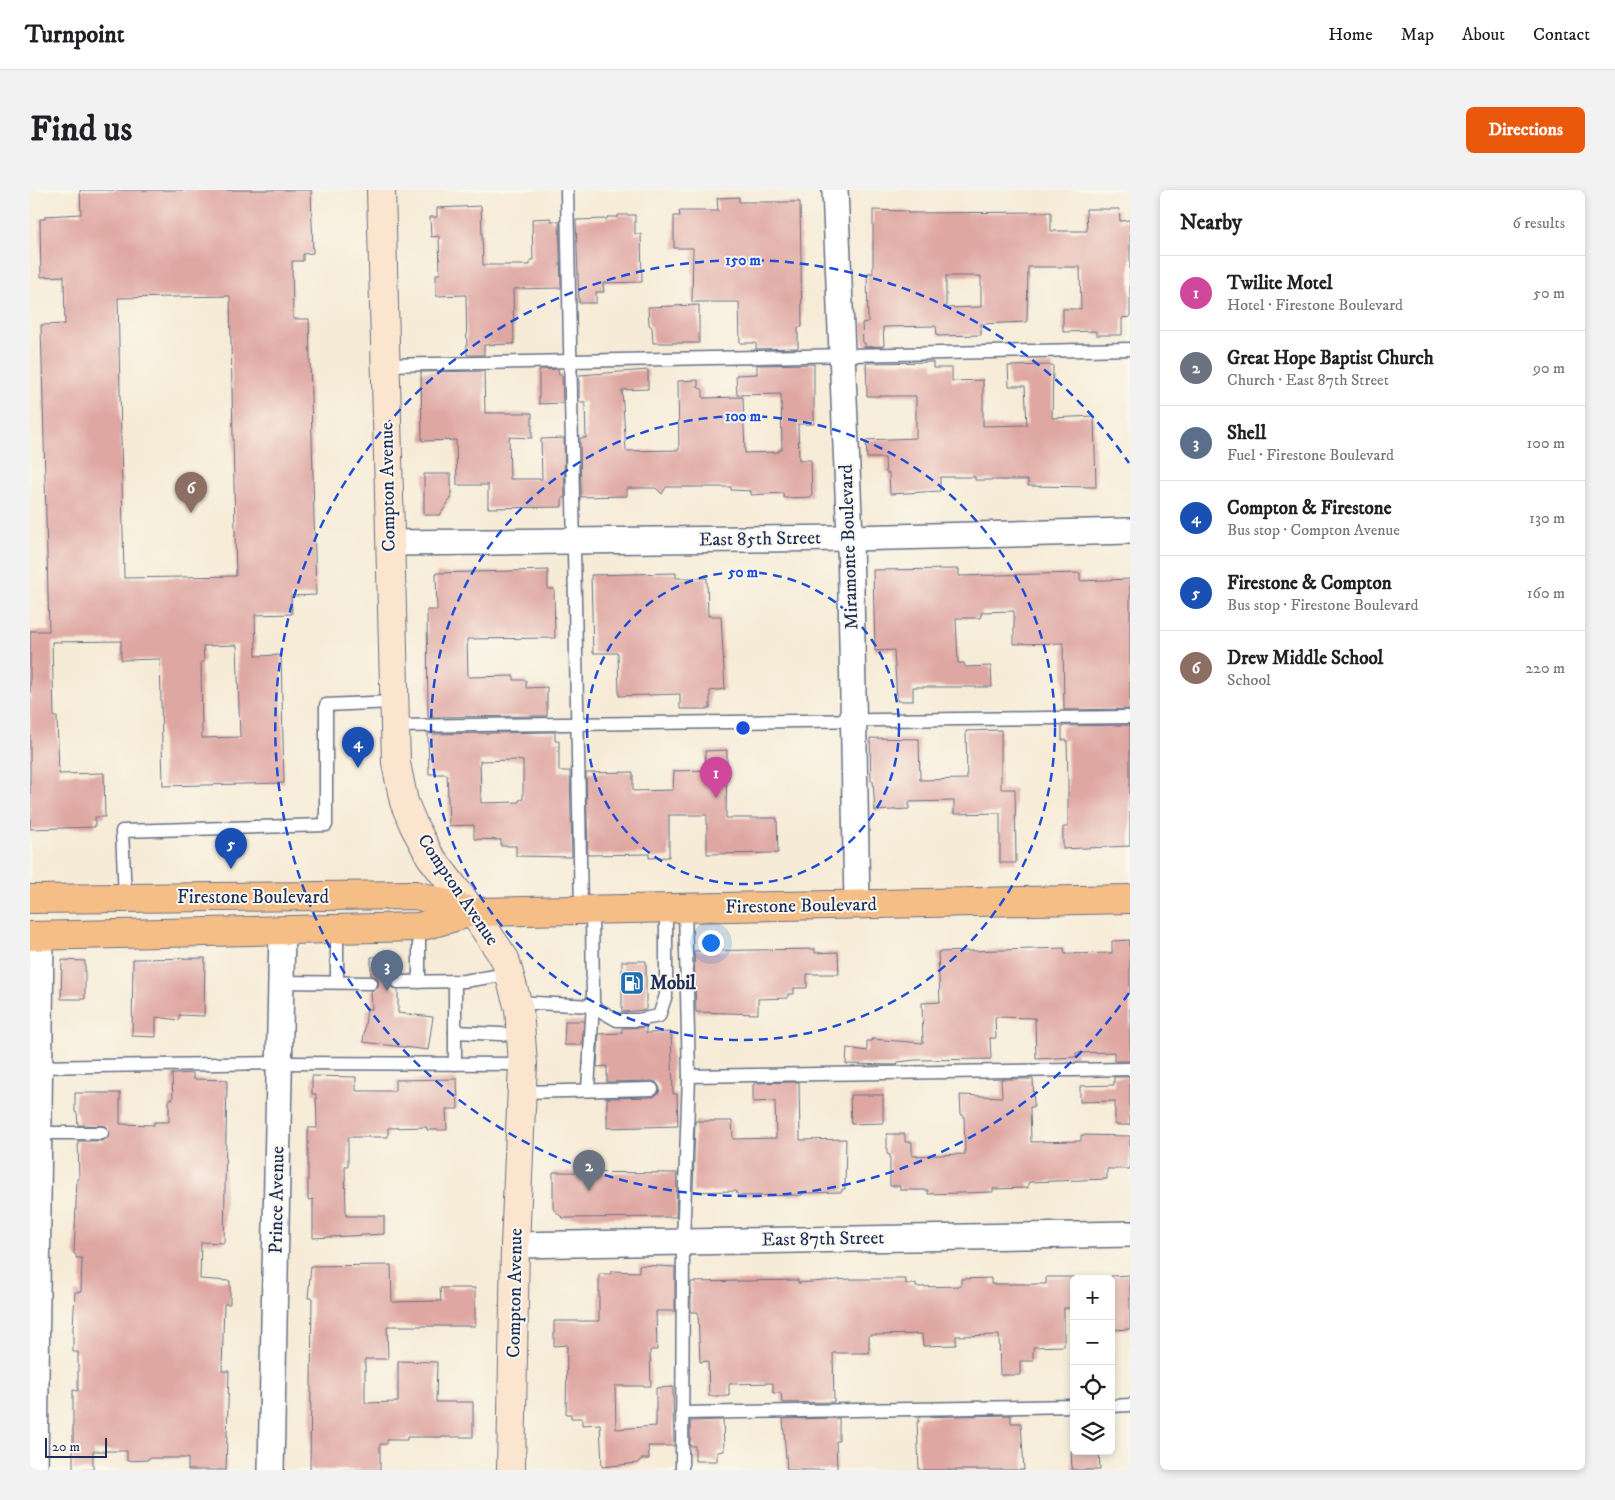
<!DOCTYPE html>
<html lang="en">
<head>
<meta charset="utf-8">
<style>
	body { margin:0; font-family:"IM FELL DW Pica",serif; background:#f2f2f2; color:#202124 }
	.controls { position:absolute; right:15px; bottom:15px; display:grid; overflow:hidden; border-radius:8px; box-shadow:0 2px 8px #0003 }
	.controls button { width:45px; height:45px; display:grid; place-items:center; padding:0; border:0; border-bottom:1px solid #e0e0e0; background:#fff; color:#202124; font:25px sans-serif }
	.scale { position:absolute; left:15px; bottom:12px; width:62px; box-sizing:border-box; padding-left:5px; border:2px solid #1b2f5e; border-top:0; font-size:14px; line-height:18px; white-space:nowrap; color:#1b2f5e; -webkit-text-stroke:4px #fbf7ec; paint-order:stroke }
	.you { position:absolute; left:680px; top:752px; width:18px; height:18px; margin:-12px; border:4px solid #fff; border-radius:50%; background:#1a73e8; box-shadow:0 0 0 8px #1a73e833 }
	.badge { display:grid; place-items:center; width:32px; height:32px; border-radius:50%; background:#ea580c; color:#fff; font-size:16px; font-weight:700 }
	.pin { position:absolute; translate:-50% -41px; filter:drop-shadow(0 1px 2px #0008) }
	.pin::after { content:''; position:absolute; top:26px; width:18px; height:15px; background:inherit; clip-path:polygon(0 0,100% 0,50% 100%) }
	.list { margin:0; padding:0; list-style:none }
	h2 { display:flex; justify-content:space-between; align-items:center; height:65px; margin:0; padding:0 20px; font-size:21px }
	h2 small { font-size:16px; font-weight:400; color:#757577 }
	.list li { display:grid; grid-template-columns:32px 1fr auto; gap:15px; align-items:center; box-sizing:border-box; height:75px; padding:0 20px; border-top:1px solid #e0e0e0 }
	.list b { display:block; font-size:19px; white-space:nowrap }
	.list p { margin:0; font-size:16px; white-space:nowrap; color:#757577 }
	.list em { font-size:16px; font-style:normal; color:#757577 }
	.icon { flex:none; width:28px; height:28px; fill:none; stroke:currentColor; stroke-width:2; stroke-linecap:round; stroke-linejoin:round }
	.map { position:relative; flex:none; width:1100px; height:1280px; overflow:hidden; border-radius:8px }
	header { display:flex; align-items:center; gap:30px; box-sizing:border-box; height:70px; padding:0 25px; background:#fff; border-bottom:1px solid #e0e0e0 }
	header strong { font-size:24px }
	nav { display:flex; gap:28px; margin-inline-start:auto; font-size:18px }
	.intro { display:flex; align-items:center; justify-content:space-between; box-sizing:border-box; height:120px; padding:0 30px }
	h1 { margin:0; font-size:35px }
	.button { padding:12px 22px; border-radius:8px; background:#ea580c; color:#fff; font-size:18px; font-weight:700 }
	main { display:flex; gap:30px; padding:0 30px }
	aside { flex:1; background:#fff; border-radius:8px; box-shadow:0 2px 8px #0003 }
	.map>svg:first-child { display:block }
	.building { fill:#dfa7a2; fill-rule:evenodd }
	.lines { fill:none; stroke-linecap:round; stroke-linejoin:round }
	.lane-casing { stroke:#687188; stroke-width:15 }
	.street-casing { stroke:#687188; stroke-width:28 }
	.secondary-casing { stroke:#687188; stroke-width:30 }
	.primary-casing { stroke:#687188; stroke-width:30 }
	.lane { stroke:#fff; stroke-width:12 }
	.street { stroke:#fff; stroke-width:25 }
	.secondary { stroke:#fbe5cf; stroke-width:28 }
	.primary { stroke:#f6be87; stroke-width:28 }
	.ring { fill:none; stroke:#1d4ed8; stroke-width:2.5; stroke-dasharray:9 6 }
	.labels { text-anchor:middle; dominant-baseline:central; stroke-width:4; stroke-linejoin:round; paint-order:stroke }
	.street-label { font-size:19px; fill:#1b2f5e; stroke:#fbf7ec }
	.poi-label { font-size:19px; font-weight:bold; fill:#1b2f5e; stroke:#fbf7ec; text-anchor:start }
	.centre { fill:#1d4ed8; stroke:#fbf7ec; stroke-width:2.5 }
	.ring-label { font-size:15px; text-anchor:middle; font-weight:bold; fill:#1d4ed8; stroke:#fbf7ec; stroke-width:4; stroke-linejoin:round; paint-order:stroke }
</style>
</head>
<body>
<header>
<strong>Turnpoint</strong>
<nav><a>Home</a><a>Map</a><a>About</a><a>Contact</a></nav>
</header>
<div class="intro"><h1>Find us</h1><a class="button">Directions</a></div>
<main>
<div class="map">
<svg width="1100" height="1280" viewBox="0 0 1100 1280">
	<rect width="100%" height="100%" fill="#fbf7ec"/>
	<filter id="ink" filterUnits="userSpaceOnUse"><feTurbulence type="fractalNoise" baseFrequency=".02" numOctaves="2"/><feDisplacementMap in="SourceGraphic" scale="10" xChannelSelector="R" yChannelSelector="G"/><feConvolveMatrix kernelMatrix="1 2 1 2 8 2 1 2 1" color-interpolation-filters="sRGB"/></filter>
	<filter id="wash" filterUnits="userSpaceOnUse"><feTurbulence type="fractalNoise" baseFrequency=".0096" numOctaves="4" result="noise"/><feDisplacementMap in="SourceGraphic" scale="20" xChannelSelector="R" yChannelSelector="G"/><feGaussianBlur stdDeviation="1.12" result="paint"/><feColorMatrix in="noise" values="0 0 0 0 0 0 0 0 0 0 0 0 0 0 0 0 0 1.4 0 .05"/><feComposite in="paint" operator="in"/></filter>
	<g filter="url(#wash)">
		<rect width="100%" height="100%" fill="#f6ebd6"/>
		<g id="blocks">
			<g class="building">
				<path d="M50,0H281L283,63L273,64V71H262L263,129H279L286,405L261,406L262,424L225,425L226,466L251,465L254,593L133,596L130,469L91,470V451L22,452L24,527H27L29,584L74,583L75,627H65V637L0,639V441H19L11,135L35,134L34,86L11,87L10,29H15V26L51,24ZM200,106L206,386L94,388L88,108ZM207,455L210,547L172,548L171,472H174L173,456Z"/>
				<path d="M709,7V12H770L772,137H768V158L726,159V153H710L709,112H662L663,58H644V26H650L649,21H688L687,8Z"/>
				<path d="M451,16L453,75H500V70H503L502,29L521,28V31H529L531,98L483,99L484,154L454,155V165H437L436,105L406,106V84H410L409,46L401,47L400,27H407V18Z"/>
				<path d="M1056,19H1089L1090,31L1100,30V127L1092,128V145H1066V141L1033,142V119H1051L1050,77H998L997,132L951,134V145L907,146L906,136L853,137L854,156L835,157V153H833L832,133L838,132L837,83H843V20L877,21V23L1021,22V41H1057ZM916,86H951V117L916,118Z"/>
				<path d="M588,25H605V44H611L612,92L573,93L574,102H566V113H549L546,30L577,29V27H588Z"/>
				<path d="M669,115V153H623L622,137L619,135L618,117Z"/>
				<path d="M903,172V178H922V191L953,190V236L997,235L995,196H979L978,176L1023,175L1022,228L1064,226L1066,297L998,296V290H945V287H910V301L860,304L859,283H856L855,268H837L836,250L886,248V206H837L836,173Z"/>
				<path d="M784,174V234H768L769,270H781L782,307L754,308L753,303L721,305V301L701,300V297H636L632,304L626,298H597V306L551,307L550,248H556L555,212H549V185L618,180V199L592,200L596,261L649,260L648,191L668,190V197L673,200V208L713,207L715,263L749,262V260H752L751,204L707,205L706,185L727,184V175Z"/>
				<path d="M528,179L529,185H532L533,213L509,214V180Z"/>
				<path d="M454,181L455,223H502V248L479,247L480,289H512L511,249L534,248L535,308H532V317L458,318V295H427L426,250L392,251L391,182Z"/>
				<path d="M394,284H421V308L410,325H394Z"/>
				<path d="M929,379V386L1050,383V391L1100,389V519L1034,520L1033,453L984,454V421L952,422L950,428H926L928,473H934L935,477L961,476L962,497H883V511H867L864,460L845,461L843,380Z"/>
				<path d="M518,380V399H524L525,448L437,449L438,487L484,486V490H496V498L517,497V526L398,527L397,420H407L406,383Z"/>
				<path d="M646,383V388H677L678,426H691L695,499L680,501V519H650V504L589,506L588,463H563L561,385Z"/>
				<path d="M1100,535V656L1033,659V637H1038V589L1037,550H1032V536Z"/>
				<path d="M971,540V599H985L986,673H970V623L924,624V611L879,612V619L845,621L843,591H841L840,548L889,549L890,590L937,589L936,541Z"/>
				<path d="M525,542V551H529V581H540L542,667L486,666V656H471V650L444,649V635L419,636L417,584H399L398,544ZM485,570L493,571V609L489,610V612L451,613L450,571Z"/>
				<path d="M697,560L696,628H747L748,663L677,664V625H639V667L619,668V664L558,665L556,583L603,582V601L643,600L644,581L676,580L675,561Z"/>
				<path d="M1100,750V871H1084V862L1046,863V867L1006,869L1005,828L965,827L966,848H960L961,869L886,870L868,872L867,875L816,874L817,858L837,861V851H842L841,849L893,853L892,813L910,812L908,762L1034,758L1035,764L1082,763V751Z"/>
				<path d="M785,759V763L808,762L809,784H777V798H764V804H758V808L728,809V824L666,822L664,761Z"/>
				<path d="M368,766V784L363,785L360,792L361,797L368,800V823L403,827L398,860L333,852L337,819H342L341,801L348,798L349,794L348,789L341,785V767Z"/>
				<path d="M175,768L174,826L149,825V830L126,827V847L102,846L103,769Z"/>
				<path d="M32,770L55,771V809H31Z"/>
				<path d="M592,771H616V820L592,822Z"/>
				<path d="M535,831H554L552,855H534Z"/>
				<path d="M616,837V843L641,842L643,904H647L648,936L577,938V908L623,907L629,903L630,898L626,892L622,891L577,892V876L567,877L569,844L592,843V838Z"/>
				<path d="M163,883V889L197,890L194,1053L171,1052L170,1089L200,1091V1114H194L192,1181H199L196,1280H158V1268H118V1270L97,1271V1261H63V1280H43V1200L48,1201V1162H43V1138L45,1102H51L52,1068H46V1064H44L47,989H49L48,951H72L79,947L80,943L76,936L48,935L47,923L45,922V903H90V934L124,935V932H139V909H143L142,884Z"/>
				<path d="M282,886L326,887V901H365V890L427,889L428,919H416L417,940H397V937L358,938V947H318V976H315L316,1026H354V1044L283,1048V1009L278,1010V938H287L286,904H282Z"/>
				<path d="M1084,887H1100V935H1085V911L1050,912V896L1084,895Z"/>
				<path d="M971,889H1003L1004,917H1000L1001,952L1051,951V945L1100,946V979H1077V989L1001,992L998,993V998L963,999V1002L898,1004V1000H870V996H860V965L857,964V944H875V952H882V966L935,964L934,925H931L930,905L972,907Z"/>
				<path d="M769,892L770,950L816,949L815,999H812V1002L772,1003V1005L708,1006L706,1001L663,1002L665,931H702L703,949L746,948L745,911L723,912V895L725,893Z"/>
				<path d="M820,905H853V933L821,934Z"/>
				<path d="M523,982L647,983L646,1027L533,1028L523,1019Z"/>
				<path d="M361,1075L362,1112L411,1111L410,1098H445V1136H357L358,1169H335V1213L368,1212V1171L407,1172L406,1212H443V1247H377V1250H357V1254H350V1280H280L282,1108H278L281,1076Z"/>
				<path d="M609,1075L645,1077V1121H626L627,1160H620L621,1196H585L586,1239L626,1236V1198L643,1197L644,1256H618L619,1269H611L608,1273L572,1277L570,1234L552,1235V1228H541V1224H536L537,1155L524,1156V1131H569V1084H581V1081L609,1082Z"/>
				<path d="M1100,1085V1139L1082,1140L1081,1086Z"/>
				<path d="M1016,1087H1044V1118H1034V1156L1003,1157V1171H990V1185H970L969,1145L926,1146V1155L893,1156L892,1144L839,1145V1163H803L804,1212L752,1213L751,1203H743V1193L699,1194V1206H679L678,1171L670,1172L668,1122H661V1092L768,1090V1093L820,1089H876V1094H886V1097L931,1096V1089L961,1088V1094H1016Z"/>
				<path d="M981,1225V1233H991L994,1280H889L887,1232H889V1227Z"/>
				<path d="M809,1228V1251H806L807,1280H757L753,1229Z"/>
				<path d="M693,1230L694,1261L687,1262V1271H665V1256H660V1231Z"/>
				<path d="M1041,1261H1069L1070,1280H1042Z"/>
			</g>
		</g>
	</g>
	<g filter="url(#ink)">
		<use href="#blocks" fill-opacity="0" stroke="#687188" stroke-width="1"/>
		<g class="lines">
			<defs>
				<g id="lane">
					<path d="M537,0L551,720"/>
					<path d="M355,175L1100,159"/>
					<path d="M364,536L1100,527"/>
					<path d="M95,707L92,641L296,635V515L363,512"/>
					<path d="M307,739V792"/>
					<path d="M251,792L341,793"/>
					<path d="M368,792L434,791L479,784"/>
					<path d="M389,792V737"/>
					<path d="M425,792V874"/>
					<path d="M487,812L562,816L587,830H608L629,826L636,805V719"/>
					<path d="M425,842L491,845"/>
					<path d="M6,877L249,873L493,874"/>
					<path d="M659,886L1100,879"/>
					<path d="M558,900L563,812L562,720"/>
					<path d="M492,902L622,899"/>
					<path d="M10,943H72"/>
					<path d="M1081,1216L1100,1215"/>
					<path d="M652,1223L1044,1216"/>
					<path d="M652,1280L653,1052L659,886L655,718"/>
				</g>
				<g id="street">
					<path d="M805,0L820,348L827,715"/>
					<path d="M360,353L820,348L1100,341"/>
					<path d="M485,1055L1100,1044"/>
					<path d="M5,1280L11,746"/>
					<path d="M241,1280L252,740"/>
				</g>
				<path id="secondary" d="M351,0L366,573L374,612L384,636L400,666L443,722L475,769L489,819L493,874L485,1055L481,1280"/>
				<g id="primary">
					<path d="M0,709L386,705L443,722"/>
					<path d="M0,746L389,737L443,722L1100,709"/>
				</g>
			</defs>
			<use href="#lane" class="lane-casing"/>
			<use href="#street" class="street-casing"/>
			<use href="#secondary" class="secondary-casing"/>
			<use href="#primary" class="primary-casing"/>
			<use href="#lane" class="lane"/>
			<use href="#street" class="street"/>
			<use href="#secondary" class="secondary"/>
			<use href="#primary" class="primary"/>
		</g>
	</g>
	<g class="ring">
		<circle cx="713" cy="538" r="156"/>
		<circle cx="713" cy="538" r="312"/>
		<path d="M1099 803A468 468 0 1 1 1099 273"/>
	</g>
	<defs>
		<symbol id="fuel-square" viewBox="-11 -11 22 22"><rect x="-9" y="-9" width="18" height="18" rx="4" fill="#1f6fb2" stroke="#fbf7ec"/><path d="M-5.5-6h7V0h2V4h1.3V-2.5L3-4.5l.8-.8L6-3V5H2.5V1h-1V6h-7ZM-4.2-4.7v3.2H.2V-4.7Z" fill="#fff"/></symbol>
	</defs>
	<g fill-rule="evenodd">
		<use href="#fuel-square" x="588" y="779" width="28" height="28"/>
	</g>
	<g class="labels">
		<g class="street-label">
			<text transform="translate(358 297) rotate(-91)">Compton Avenue</text>
			<text transform="translate(730 349) rotate(-1)">East 85th Street</text>
			<text transform="translate(819 357) rotate(-92)">Miramonte Boulevard</text>
			<text transform="translate(428 700) rotate(56)">Compton Avenue</text>
			<text x="223" y="707">Firestone Boulevard</text>
			<text transform="translate(771 716) rotate(-1)">Firestone Boulevard</text>
			<text transform="translate(247 1010) rotate(-89)">Prince Avenue</text>
			<text transform="translate(793 1049) rotate(-1)">East 87th Street</text>
			<text transform="translate(485 1103) rotate(-89)">Compton Avenue</text>
		</g>
		<g class="poi-label">
			<text x="620" y="793">Mobil</text>
		</g>
	</g>
	<circle cx="713" cy="538" r="8" class="centre"/>
	<g class="ring-label">
		<text x="713" y="75">150 m</text>
		<text x="713" y="231">100 m</text>
		<text x="713" y="387">50 m</text>
	</g>
</svg>
<div class="controls">
<button>+</button>
<button>−</button>
<button><svg class="icon" aria-label="locate" viewBox="0 0 24 24"><circle cx="12" cy="12" r="6"/><path d="M12 2v4M12 18v4M2 12h4M18 12h4"/></svg></button>
<button><svg class="icon" aria-label="layers" viewBox="0 0 24 24"><path d="M12 4l9 5-9 5-9-5zM3 14l9 5 9-5"/></svg></button>
</div>
<div class="scale">20 m</div>
<div class="you"></div>
<div class="pin badge" style="left:686px;top:608px;background:#d1479c">1</div>
<div class="pin badge" style="left:559px;top:1001px;background:#6b7280">2</div>
<div class="pin badge" style="left:357px;top:801px;background:#5c6f8a">3</div>
<div class="pin badge" style="left:328px;top:578px;background:#1a4fb4">4</div>
<div class="pin badge" style="left:201px;top:679px;background:#1a4fb4">5</div>
<div class="pin badge" style="left:161px;top:323px;background:#8d6e63">6</div>
</div>
<aside>
<h2>Nearby<small>6 results</small></h2>
<ul class="list">
<li><span class="badge" style="background:#d1479c">1</span><div><b>Twilite Motel</b><p>Hotel · Firestone Boulevard</p></div><em>50 m</em></li>
<li><span class="badge" style="background:#6b7280">2</span><div><b>Great Hope Baptist Church</b><p>Church · East 87th Street</p></div><em>90 m</em></li>
<li><span class="badge" style="background:#5c6f8a">3</span><div><b>Shell</b><p>Fuel · Firestone Boulevard</p></div><em>100 m</em></li>
<li><span class="badge" style="background:#1a4fb4">4</span><div><b>Compton &amp; Firestone</b><p>Bus stop · Compton Avenue</p></div><em>130 m</em></li>
<li><span class="badge" style="background:#1a4fb4">5</span><div><b>Firestone &amp; Compton</b><p>Bus stop · Firestone Boulevard</p></div><em>160 m</em></li>
<li><span class="badge" style="background:#8d6e63">6</span><div><b>Drew Middle School</b><p>School</p></div><em>220 m</em></li>
</ul>
</aside>
</main>
</body>
</html>
